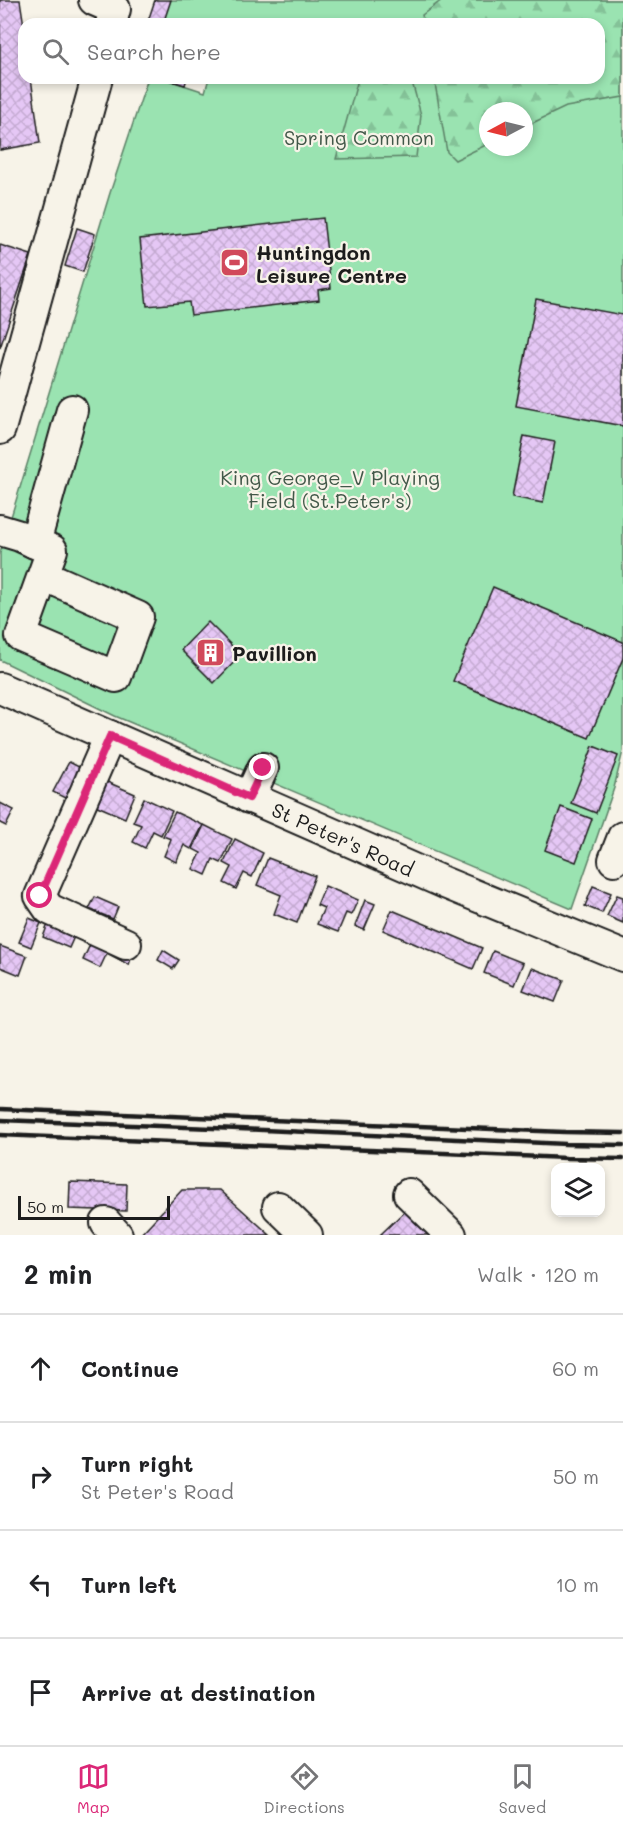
<!DOCTYPE html>
<html lang="en">
<head>
<meta charset="utf-8">
<style>
	body { margin:0; font-family:Mali,sans-serif; background:#f2f2f2; color:#202124 }
	.controls { position:absolute; right:18px; bottom:18px; display:grid; overflow:hidden; border-radius:12px; box-shadow:0 3px 9px #0003 }
	.controls button { width:54px; height:54px; display:grid; place-items:center; padding:0; border:0; border-bottom:2px solid #e0e0e0; background:#fff; color:#202124; font:30px sans-serif }
	.compass { position:absolute; left:479px; top:102px; width:54px; height:54px; border-radius:50%; background:#fff; box-shadow:0 3px 9px #0003; rotate:263deg }
	.scale { position:absolute; left:18px; bottom:15px; width:152px; box-sizing:border-box; padding-left:6px; border:3px solid #1c1c1c; border-top:0; font-size:16px; line-height:21px; white-space:nowrap; color:#1c1c1c; -webkit-text-stroke:4px #f7f3e8; paint-order:stroke }
	.stop { position:absolute; width:18px; height:18px; margin:-14px; border:4px solid #db2777; border-radius:50%; background:#fff }
	.stop.end { background:#db2777; border-color:#fff; box-shadow:0 2px 6px #0008 }
	.list { margin:0; padding:0; list-style:none }
	h2 { display:flex; justify-content:space-between; align-items:center; height:78px; margin:0; padding:0 24px; font-size:26px }
	h2 small { font-size:20px; font-weight:400; color:#757577 }
	.list li { display:grid; grid-template-columns:39px 1fr auto; gap:18px; align-items:center; box-sizing:border-box; height:108px; padding:0 24px; border-top:2px solid #e0e0e0 }
	.list b { display:block; font-size:22px; white-space:nowrap }
	.list p { margin:0; font-size:20px; white-space:nowrap; color:#757577 }
	.list em { font-size:20px; font-style:normal; color:#757577 }
	.icon { flex:none; width:33px; height:33px; fill:none; stroke:currentColor; stroke-width:2; stroke-linecap:round; stroke-linejoin:round }
	.map { position:relative; flex:none; width:623px; height:1235px; overflow:hidden }
	.search { position:absolute; background:#fff; box-shadow:0 3px 9px #0003; left:18px; right:18px; top:18px; height:66px; display:flex; align-items:center; gap:15px; box-sizing:border-box; padding:0 21px; border-radius:18px; color:#757577; font-size:22px }
	.sheet { height:510px; background:#fff }
	nav { display:flex; justify-content:space-around; align-items:center; box-sizing:border-box; height:84px; border-top:2px solid #e0e0e0; background:#fff; font-size:16px; color:#757577 }
	nav a { display:grid; justify-items:center; gap:3px }
	nav .on { color:#db2777 }
	.map>svg:first-child { display:block }
	.green { fill:#9ae3b1; stroke:#5b8066; stroke-width:1.5; fill-rule:evenodd }
	.forest { fill:url(#forest-firs); stroke:#5b8066; stroke-width:1.5 }
	.building { fill:url(#building-cross-hatch); stroke:#1c1c1c; stroke-width:1.5 }
	.lines { fill:none; stroke-linecap:round; stroke-linejoin:round }
	.minor-casing { stroke:#1c1c1c; stroke-width:34 }
	.minor { stroke:#f7f3e8; stroke-width:30 }
	.rail { stroke:#1c1c1c; stroke-width:4.5 }
	.route { stroke:#db2777; stroke-width:8 }
	.labels { text-anchor:middle; dominant-baseline:central; stroke-width:4.5; stroke-linejoin:round; paint-order:stroke }
	.park-label { font-size:20px; fill:#425849; stroke:#f7f3e8 }
	.poi-label { font-size:20px; font-weight:bold; fill:#1c1c1c; stroke:#f7f3e8; text-anchor:start }
	.street-label { font-size:20px; fill:#1c1c1c; stroke:#f7f3e8 }
</style>
</head>
<body>
<div class="map">
<svg width="623" height="1235" viewBox="0 0 623 1235">
	<defs>
		<pattern id="forest-firs" width="22" height="20" patternUnits="userSpaceOnUse" patternTransform="scale(1.5)"><rect width="22" height="20" fill="#9ae3b1"/><path d="M5 1l3.5 6h-7zM16 11l3.5 6h-7z" fill="#84c298"/></pattern>
		<pattern id="building-cross-hatch" width="8" height="8" patternUnits="userSpaceOnUse" patternTransform="scale(1.5)"><rect width="8" height="8" fill="#e5c7f5"/><path d="M0 0l8 8M0 8l8-8" fill="none" stroke="#c4aad1"/></pattern>
	</defs>
	<rect width="100%" height="100%" fill="#f7f3e8"/>
	<filter id="ink" filterUnits="userSpaceOnUse"><feTurbulence type="fractalNoise" baseFrequency=".0167" numOctaves="2"/><feDisplacementMap in="SourceGraphic" scale="12" xChannelSelector="R" yChannelSelector="G"/><feConvolveMatrix kernelMatrix="1 2 1 2 8 2 1 2 1" color-interpolation-filters="sRGB"/></filter>
	<g filter="url(#ink)">
		<path class="green" d="M170,0H623V751L614,788L572,909L115,716L0,660V553L110,193L148,78H162L205,92L209,78H599V24H162ZM488,111H524V147H488Z"/>
		<g class="forest">
			<path d="M442,0H621L623,2V97L566,107L524,127V111H488V144L455,160L447,152L434,78H599V24H424L422,15Z"/>
			<path d="M361,78H411L421,115L416,157L336,159L358,79Z"/>
		</g>
		<g class="building">
			<path d="M0,0H20L24,26V78H31L40,143L0,150Z"/>
			<path d="M155,0H171L163,24H147Z"/>
			<path d="M162,78H187L185,85Z"/>
			<path d="M323,218L331,288L318,290L319,300L191,315L189,302L147,306L140,239Z"/>
			<path d="M77,228L95,234L83,272L65,266Z"/>
			<path d="M0,245L31,255L0,348Z"/>
			<path d="M536,299L623,315V426L516,406Z"/>
			<path d="M524,436L555,442L543,503L512,497Z"/>
			<path d="M493,587L623,642V658L589,738L453,681Z"/>
			<path d="M208,622L241,655L214,683L181,650Z"/>
			<path d="M593,746L618,756L596,813L571,803Z"/>
			<path d="M69,762L85,770L69,800L53,792Z"/>
			<path d="M105,781L135,794L125,818L95,805Z"/>
			<path d="M144,798L172,811L161,835L153,831L145,848L133,842L141,825L133,822Z"/>
			<path d="M0,803L14,810L6,826L0,823Z"/>
			<path d="M561,807L592,819L576,862L545,850Z"/>
			<path d="M175,812L203,825L191,849L184,845L176,862L164,856L171,839L163,836Z"/>
			<path d="M204,825L232,839L221,863L213,859L206,875L193,869L201,853L193,849Z"/>
			<path d="M235,839L263,853L252,877L244,873L236,889L224,883L232,867L224,863Z"/>
			<path d="M268,858L315,876L297,923L274,914L281,895L257,885Z"/>
			<path d="M325,886L358,900L351,915L346,913L338,932L317,924L324,908L317,905Z"/>
			<path d="M593,886L611,893L602,913L585,906Z"/>
			<path d="M617,895L623,897V923L607,916Z"/>
			<path d="M95,897L118,907L113,919L89,909Z"/>
			<path d="M365,900L375,904L364,930L355,926Z"/>
			<path d="M392,910L482,948L473,969L383,930Z"/>
			<path d="M29,918L41,923L31,947L19,942Z"/>
			<path d="M50,919L77,930L69,948L43,937Z"/>
			<path d="M95,934L133,952L129,965L107,953L100,968L83,960Z"/>
			<path d="M0,946L27,956L20,975L0,967Z"/>
			<path d="M163,950L179,960L173,969L158,960Z"/>
			<path d="M493,951L523,963L514,985L484,973Z"/>
			<path d="M532,968L564,980L555,1002L523,990Z"/>
			<path d="M70,1182L127,1184L126,1211L69,1209Z"/>
			<path d="M182,1190H220L270,1235H140Z"/>
			<path d="M407,1209L432,1235H380Z"/>
		</g>
		<g class="lines">
			<defs>
				<g id="minor">
					<path d="M94,0L115,9L111,24"/>
					<path d="M0,429L97,78"/>
					<path d="M0,530L20,536L35,543L72,410"/>
					<path d="M35,543L52,550L43,575L138,617L116,677L21,636L43,575"/>
					<path d="M0,688L445,883L623,956"/>
					<path d="M110,736L40,896L49,909L126,944"/>
					<path d="M249,798L263,768"/>
					<path d="M614,860L623,837"/>
					<path d="M409,1194L451,1235"/>
					<path d="M278,1207L307,1235"/>
					<path d="M106,1223L117,1235"/>
				</g>
			</defs>
			<use href="#minor" class="minor-casing"/>
			<use href="#minor" class="minor"/>
			<g class="rail">
				<path d="M0,1109L565,1132L623,1133"/>
				<path d="M0,1120L239,1129L566,1144L623,1145"/>
				<path d="M0,1135L566,1158L623,1159"/>
			</g>
		</g>
	</g>
	<g class="lines" filter="url(#ink)">
		<path class="route" d="M40,896L110,736L249,798L263,768"/>
	</g>
	<defs>
		<symbol id="stadium-square" viewBox="-11 -11 22 22"><rect x="-9" y="-9" width="18" height="18" rx="4" fill="#d1495b" stroke="#f7f3e8"/><path d="M0-5a6.5 5 0 1 0 0 10a6.5 5 0 1 0 0-10ZM-3.5-1.8h7v3.6h-7Z" fill="#fff"/></symbol>
		<symbol id="building-square" viewBox="-11 -11 22 22"><rect x="-9" y="-9" width="18" height="18" rx="4" fill="#d1495b" stroke="#f7f3e8"/><path d="M-4-6H4V6H1V3H-1V6H-4ZM-2.5-4.3h1.7v1.8h-1.7ZM.8-4.3h1.7v1.8H.8ZM-2.5-1h1.7V.8h-1.7ZM.8-1h1.7V.8H.8Z" fill="#fff"/></symbol>
	</defs>
	<g fill-rule="evenodd">
		<use href="#stadium-square" x="218" y="246" width="33" height="33"/>
		<use href="#building-square" x="194" y="636" width="33" height="33"/>
	</g>
	<g class="labels">
		<g class="park-label">
			<text x="359" y="137">Spring Common</text>
			<text x="330" y="477">King George_V Playing<tspan x="330" dy="23">Field (St.Peter's)</tspan></text>
		</g>
		<g class="poi-label">
			<text x="256" y="252">Huntingdon<tspan x="256" dy="23">Leisure Centre</tspan></text>
			<text x="232" y="653">Pavillion</text>
		</g>
		<g class="street-label">
			<text transform="translate(343 839) rotate(24)">St Peter's Road</text>
		</g>
	</g>
</svg>
<div class="controls">
<button><svg class="icon" aria-label="layers" viewBox="0 0 24 24"><path d="M12 4l9 5-9 5-9-5zM3 14l9 5 9-5"/></svg></button>
</div>
<svg class="compass" viewBox="-18 -18 36 36"><path d="M0-13l5 13h-10z" fill="#e53935"/><path d="M0 13l5-13h-10z" fill="#757577"/></svg>
<div class="scale">50 m</div>
<div class="stop" style="left:40px;top:896px"></div>
<div class="stop end" style="left:263px;top:768px"></div>
<div class="search"><svg class="icon" aria-label="search" viewBox="0 0 24 24"><circle cx="10" cy="10" r="6"/><path d="M15 15l6 6"/></svg>Search here</div>
</div>
<section class="sheet">
<h2>2 min<small>Walk · 120 m</small></h2>
<ul class="list">
<li><svg class="icon" aria-label="ahead" viewBox="0 0 24 24"><path d="M12 20V5M6 11l6-6 6 6"/></svg><div><b>Continue</b></div><em>60 m</em></li>
<li><svg class="icon" aria-label="right" viewBox="0 0 24 24"><path d="M7 20v-9h11M14 6l5 5-5 5"/></svg><div><b>Turn right</b><p>St Peter's Road</p></div><em>50 m</em></li>
<li><svg class="icon" aria-label="left" viewBox="0 0 24 24"><path d="M17 20v-9H6M10 6l-5 5 5 5"/></svg><div><b>Turn left</b></div><em>10 m</em></li>
<li><svg class="icon" aria-label="arrive" viewBox="0 0 24 24"><path d="M6 21V4h12l-3 4 3 4H6"/></svg><div><b>Arrive at destination</b></div></li>
</ul>
</section>
<nav>
<a class="on"><svg class="icon" aria-label="map" viewBox="0 0 24 24"><path d="M3 6l6-2 6 2 6-2v14l-6 2-6-2-6 2zM9 4v14M15 6v14"/></svg>Map</a>
<a><svg class="icon" aria-label="directions" viewBox="0 0 24 24"><path d="M12 3l9 9-9 9-9-9zM9 14v-3h6M13 9l2 2-2 2"/></svg>Directions</a>
<a><svg class="icon" aria-label="saved" viewBox="0 0 24 24"><path d="M7 4h10v16l-5-4-5 4z"/></svg>Saved</a>
</nav>
</body>
</html>
